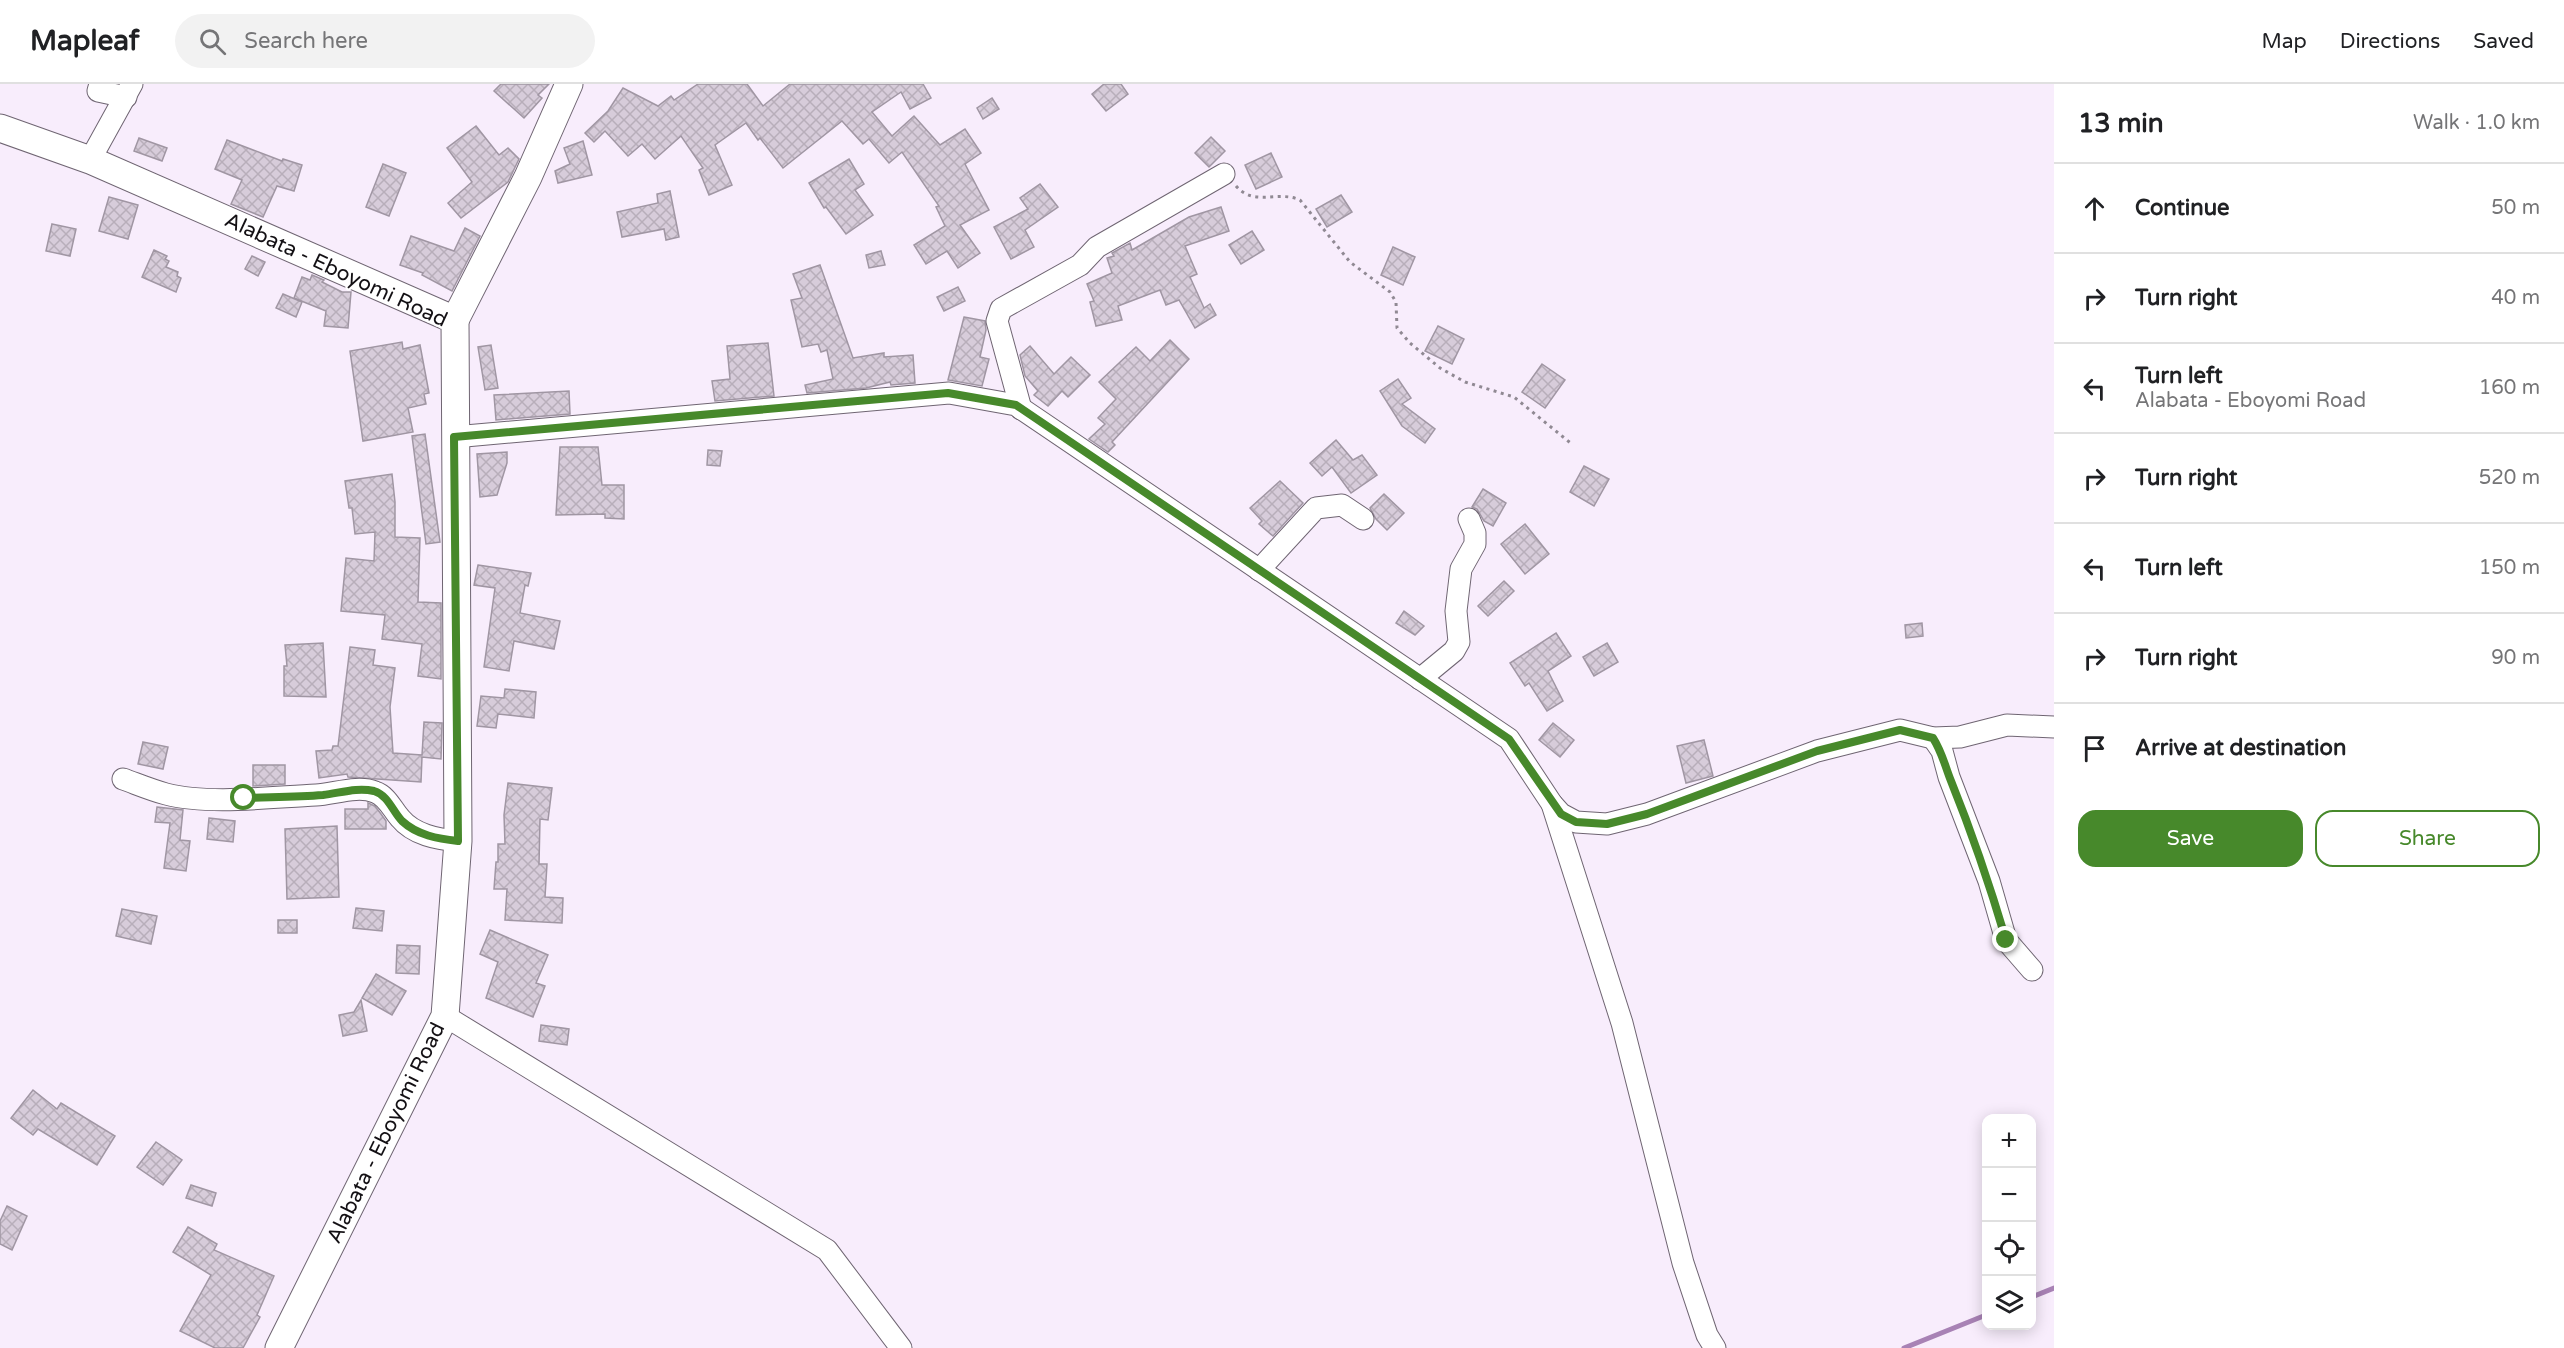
<!DOCTYPE html>
<html lang="en">
<head>
<meta charset="utf-8">
<style>
	body { margin:0; font-family:"Varela Round",sans-serif; background:#f2f2f2; color:#202124 }
	.controls { position:absolute; right:18px; bottom:18px; display:grid; overflow:hidden; border-radius:12px; box-shadow:0 3px 15px #0003 }
	.controls button { width:54px; height:54px; display:grid; place-items:center; padding:0; border:0; border-bottom:2px solid #e0e0e0; background:#fff; color:#202124; font:30px sans-serif }
	.stop { position:absolute; width:18px; height:18px; margin:-14px; border:4px solid #47892b; border-radius:50%; background:#fff }
	.stop.end { background:#47892b; border-color:#fff; box-shadow:0 2px 6px #0008 }
	.list { margin:0; padding:0; list-style:none }
	h2 { display:flex; justify-content:space-between; align-items:center; height:78px; margin:0; padding:0 24px; font-size:26px }
	h2 small { font-size:20px; font-weight:400; color:#757577 }
	.list li { display:grid; grid-template-columns:39px 1fr auto; gap:18px; align-items:center; box-sizing:border-box; height:90px; padding:0 24px; border-top:2px solid #e0e0e0 }
	.list b { display:block; font-size:22px; white-space:nowrap }
	.list p { margin:0; font-size:20px; white-space:nowrap; color:#757577 }
	.list em { font-size:20px; font-style:normal; color:#757577 }
	.actions { display:flex; gap:12px; padding:18px 24px }
	.actions a { flex:1; padding:14px 0; border:2px solid #47892b; border-radius:18px; text-align:center; font-size:21px; color:#47892b }
	.actions .main { background:#47892b; color:#fff }
	.icon { flex:none; width:33px; height:33px; fill:none; stroke:currentColor; stroke-width:2; stroke-linecap:round; stroke-linejoin:round }
	.map { position:relative; flex:none; width:2054px; height:1264px; overflow:hidden }
	header { display:flex; align-items:center; gap:36px; box-sizing:border-box; height:84px; padding:0 30px; background:#fff; border-bottom:2px solid #e0e0e0 }
	header strong { font-size:28px }
	nav { display:flex; gap:33px; margin-inline-start:auto; font-size:21px }
	.search { width:420px; height:54px; background:#f2f2f2; display:flex; align-items:center; gap:15px; box-sizing:border-box; padding:0 21px; border-radius:33px; color:#757577; font-size:22px }
	main { display:flex }
	aside { flex:1; background:#fff }
	.map>svg:first-child { display:block }
	.lines { fill:none; stroke-linecap:round; stroke-linejoin:round }
	.stream { stroke:#a882b5; stroke-width:5 }
	.building { fill:url(#building-cross-hatch); stroke:#a096a3; stroke-width:1.5 }
	.minor-casing { stroke:#6f6572; stroke-width:23 }
	.major-casing { stroke:#6f6572; stroke-width:29 }
	.path { stroke:#908993; stroke-width:3; stroke-dasharray:3 4.5; stroke-linecap:butt }
	.minor { stroke:#fff; stroke-width:21 }
	.major { stroke:#fff; stroke-width:27 }
	.route { stroke:#47892b; stroke-width:8 }
	.labels { text-anchor:middle; dominant-baseline:central; stroke-width:4.5; stroke-linejoin:round; paint-order:stroke }
	.street-label { font-size:21px; fill:#131014; stroke:#fff }
</style>
</head>
<body>
<header>
<strong>Mapleaf</strong>
<div class="search"><svg class="icon" aria-label="search" viewBox="0 0 24 24"><circle cx="10" cy="10" r="6"/><path d="M15 15l6 6"/></svg>Search here</div>
<nav><a>Map</a><a>Directions</a><a>Saved</a></nav>
</header>
<main>
<div class="map">
<svg width="2054" height="1264" viewBox="0 0 2054 1264">
	<defs>
		<pattern id="building-cross-hatch" width="8" height="8" patternUnits="userSpaceOnUse" patternTransform="scale(1.5)"><rect width="8" height="8" fill="#d7ccda"/><path d="M0 0l8 8M0 8l8-8" fill="none" stroke="#b8aeba"/></pattern>
	</defs>
	<rect width="100%" height="100%" fill="#f8edfc"/>
	<g class="lines">
		<g class="stream">
			<path d="M2032,1213L2054,1204"/>
			<path d="M1904,1264L1986,1231"/>
		</g>
	</g>
	<g class="building">
		<path d="M501,0H549L538,11L542,14L524,34L494,7Z"/>
		<path d="M698,0H747L763,22L790,0H923L931,14L910,25L901,8L872,28L892,52L914,32L940,61L965,45L981,69L965,80L989,126L960,141L980,169L958,184L947,167L926,180L914,161L945,142L936,123L939,122L902,68L889,79L869,55L863,60L842,37L783,84L760,54L758,56L746,39L715,61L732,101L709,111L699,86L703,84L681,52L655,75L642,60L628,72L605,47L594,58L585,49L608,27L623,4L658,22L671,12L674,16Z"/>
		<path d="M1104,0H1121L1128,10L1106,27L1092,10Z"/>
		<path d="M992,14L999,25L983,35L977,24Z"/>
		<path d="M476,42L499,71L508,64L519,75L508,98L461,134L448,119L472,98L447,64Z"/>
		<path d="M1211,53L1225,67L1209,83L1195,69Z"/>
		<path d="M139,54L167,64L162,77L134,67Z"/>
		<path d="M227,56L282,77L283,75L302,81L294,107L277,102L263,133L231,120L242,96L215,85Z"/>
		<path d="M583,57L592,91L558,99L555,87L570,80L564,64Z"/>
		<path d="M1271,69L1282,93L1256,105L1245,81Z"/>
		<path d="M849,75L864,100L855,106L873,131L846,150L826,123L824,124L809,99Z"/>
		<path d="M383,80L406,89L389,132L366,123Z"/>
		<path d="M1040,100L1058,123L1025,146L1034,163L1011,175L994,143L1028,125L1020,114Z"/>
		<path d="M670,107L679,153L666,156L664,145L622,153L617,128L658,119L657,110Z"/>
		<path d="M1341,111L1352,128L1327,143L1316,125Z"/>
		<path d="M109,113L138,121L128,155L99,147Z"/>
		<path d="M1221,123L1229,147L1185,162L1197,190L1190,193L1204,224L1210,220L1216,231L1195,244L1179,216L1166,221L1160,206L1118,222L1122,236L1096,242L1090,218L1094,217L1087,200L1112,189L1107,174L1114,172L1112,169L1130,159L1132,166L1189,133Z"/>
		<path d="M52,140L76,145L70,172L46,167Z"/>
		<path d="M465,144L480,152L452,207L422,191L423,189L400,181L411,152L454,167Z"/>
		<path d="M1252,147L1264,166L1241,180L1229,161Z"/>
		<path d="M1393,163L1415,173L1403,201L1381,191Z"/>
		<path d="M154,166L167,172L165,175L169,177L166,183L178,188L177,192L181,194L176,208L142,193Z"/>
		<path d="M881,167L885,181L869,184L866,171Z"/>
		<path d="M252,172L265,178L258,192L245,185Z"/>
		<path d="M820,181L853,274L884,269V273L913,271L915,299L891,301L890,298L866,304L807,309L805,301L833,295L827,266L821,268L818,260L802,263L791,216L802,214L793,190Z"/>
		<path d="M312,191L324,196L322,198L342,208H351L348,244L324,242L326,227L294,214L302,193L310,196Z"/>
		<path d="M958,203L965,217L944,227L937,213Z"/>
		<path d="M283,210L302,218L296,233L276,224Z"/>
		<path d="M964,233L985,237L986,246L980,273L989,275L982,302L948,296Z"/>
		<path d="M1438,242L1464,255L1452,280L1425,267Z"/>
		<path d="M1170,256L1189,275L1112,358L1115,361L1108,368L1089,355L1105,340L1098,334L1116,315L1099,298L1136,263L1150,277Z"/>
		<path d="M402,258L403,265L420,261L429,309L424,310L426,320L408,324L413,348L363,357L350,267Z"/>
		<path d="M768,259L774,312L715,317L712,297L730,295L727,262Z"/>
		<path d="M491,261L498,304L485,306L478,263Z"/>
		<path d="M1030,262L1054,290L1071,273L1090,291L1068,313L1062,307L1048,322L1034,311L1038,307L1025,292L1020,271Z"/>
		<path d="M1542,280L1565,296L1545,324L1522,308Z"/>
		<path d="M1398,295L1411,314L1402,320L1435,345L1425,359L1402,342L1380,307Z"/>
		<path d="M569,307L570,330L496,336L494,311Z"/>
		<path d="M425,350L440,458L426,460L412,352Z"/>
		<path d="M1336,356L1353,376L1362,371L1377,391L1351,409L1332,383L1322,392L1310,379Z"/>
		<path d="M560,363H598L602,401H624V435L605,434V430L556,431Z"/>
		<path d="M708,366L722,367L720,382L707,381Z"/>
		<path d="M507,368V379L497,411L480,413L477,370Z"/>
		<path d="M1584,382L1609,395L1594,422L1570,408Z"/>
		<path d="M392,390L395,418V453L420,454L418,518L441,519V595L418,592L422,560L382,555L385,531L341,527L346,474L374,477L375,448L355,450L352,424H349L345,397Z"/>
		<path d="M1280,397L1303,419L1273,452L1259,440L1262,437L1250,424Z"/>
		<path d="M1483,405L1506,419L1493,442L1484,437L1477,425L1472,423Z"/>
		<path d="M1384,410L1404,429L1387,446L1376,435L1370,424Z"/>
		<path d="M1525,440L1549,470L1525,490L1501,460Z"/>
		<path d="M478,481L531,489L528,502L525,501L520,529L560,537L554,565L514,557L509,587L484,583L495,504L474,501Z"/>
		<path d="M1504,497L1514,507L1488,532L1478,522Z"/>
		<path d="M1404,527L1424,542L1415,551L1396,539Z"/>
		<path d="M1922,539L1923,552L1906,554L1905,541Z"/>
		<path d="M1556,549L1571,572L1548,587L1563,617L1547,627L1529,599L1525,602L1510,579Z"/>
		<path d="M323,559L326,613L284,612V582H287L285,561Z"/>
		<path d="M1607,559L1618,578L1594,592L1583,573Z"/>
		<path d="M350,563L375,566L373,581L395,584L390,623L393,669L422,671L424,638L442,639L441,675L422,673L421,698L348,693L347,690L319,694L316,667L332,666L333,662H338Z"/>
		<path d="M505,605L536,608L534,634L498,630L496,644L477,642L481,612L504,614Z"/>
		<path d="M1553,639L1574,656L1560,673L1539,656Z"/>
		<path d="M1704,656L1713,692L1686,699L1677,662Z"/>
		<path d="M143,658L168,663L163,685L138,680Z"/>
		<path d="M253,681H285V700L253,702Z"/>
		<path d="M508,699L552,704L548,736L540,735L539,780H547L545,813L563,814L562,839L505,836L507,805H494L496,778H498V760H505L504,731Z"/>
		<path d="M368,719L375,722L381,730L386,737V745H345V725H368Z"/>
		<path d="M157,723L183,726L180,756L190,757L186,787L164,784L170,739L155,738Z"/>
		<path d="M209,734L235,737L233,758L207,755Z"/>
		<path d="M337,742L339,813L287,815L285,745Z"/>
		<path d="M356,824L384,827L382,847L353,844Z"/>
		<path d="M122,825L157,832L151,860L116,852Z"/>
		<rect x="278" y="836" width="19" height="13"/>
		<path d="M490,846L548,871L536,899L545,902L533,933L486,914L498,878L480,870Z"/>
		<path d="M397,861L420,862L419,890L396,889Z"/>
		<path d="M376,890L406,907L392,931L362,914Z"/>
		<path d="M361,916L367,947L343,952L339,931L354,928Z"/>
		<path d="M541,941L569,945L567,961L539,957Z"/>
		<path d="M33,1006L57,1025L61,1019L115,1052L97,1081L38,1045L33,1051L11,1034Z"/>
		<path d="M156,1058L182,1076L163,1101L137,1083Z"/>
		<path d="M191,1101L216,1109L212,1122L186,1114Z"/>
		<path d="M7,1122L27,1132L12,1166L0,1160V1137Z"/>
		<path d="M188,1143L217,1160L214,1166L274,1192L257,1231L260,1233L243,1264H215L180,1247L211,1191L173,1168Z"/>
	</g>
	<g class="lines">
		<defs>
			<g id="minor">
				<path d="M100,0L98,7L126,13"/>
				<path d="M90,76L132,0"/>
				<path d="M1021,325L997,237L1001,225L1080,181L1097,163L1224,90"/>
				<path d="M454,353L949,309L1016,321L1509,655L1552,720L1622,939L1683,1179L1707,1251L1715,1264"/>
				<path d="M1259,486L1316,424L1342,421L1363,435"/>
				<path d="M1420,595L1454,567L1459,558L1456,527L1461,485L1475,460V449L1469,435"/>
				<path d="M1933,654L1942,667L1949,693L1989,797L2006,856L2032,886"/>
				<path d="M123,695C137,700 151,706 166,710C208,721 272,713 316,711C334,710 358,701 375,708C387,712 392,725 400,734C414,751 437,755 458,757"/>
				<path d="M1552,720L1561,730L1576,738L1607,740L1647,730L1817,667L1900,646L1933,654L1960,653L2007,641L2054,643"/>
				<path d="M445,932L827,1166L901,1264"/>
			</g>
			<g id="major">
				<path d="M0,44L90,76L455,236L458,757L445,932L279,1264"/>
				<path d="M455,236L528,93L569,0"/>
			</g>
		</defs>
		<use href="#minor" class="minor-casing"/>
		<use href="#major" class="major-casing"/>
		<path class="path" d="M1236,102C1254,123 1278,106 1300,116L1350,178L1390,208L1396,218L1397,244L1410,259L1440,284L1465,298L1514,313L1573,361"/>
		<use href="#minor" class="minor"/>
		<use href="#major" class="major"/>
	</g>
	<g class="lines">
		<path class="route" d="M244,714C270,713 297,713 323,711C340,709 357,703 374,707C388,711 393,728 402,737C417,751 438,755 458,757L454,353L948,309L1016,321L1509,655L1561,730L1576,738L1607,740L1647,730L1817,667L1900,646L1933,654C1942,668 1945,682 1951,697C1972,749 1990,802 2006,856"/>
	</g>
	<g class="labels">
		<g class="street-label">
			<text transform="translate(336 186) rotate(25)">Alabata - Eboyomi Road</text>
			<text transform="translate(386 1049) rotate(-64)">Alabata - Eboyomi Road</text>
		</g>
	</g>
</svg>
<div class="controls">
<button>+</button>
<button>−</button>
<button><svg class="icon" aria-label="locate" viewBox="0 0 24 24"><circle cx="12" cy="12" r="6"/><path d="M12 2v4M12 18v4M2 12h4M18 12h4"/></svg></button>
<button><svg class="icon" aria-label="layers" viewBox="0 0 24 24"><path d="M12 4l9 5-9 5-9-5zM3 14l9 5 9-5"/></svg></button>
</div>
<div class="stop" style="left:244px;top:714px"></div>
<div class="stop end" style="left:2006px;top:856px"></div>
</div>
<aside>
<h2>13 min<small>Walk · 1.0 km</small></h2>
<ul class="list">
<li><svg class="icon" aria-label="ahead" viewBox="0 0 24 24"><path d="M12 20V5M6 11l6-6 6 6"/></svg><div><b>Continue</b></div><em>50 m</em></li>
<li><svg class="icon" aria-label="right" viewBox="0 0 24 24"><path d="M7 20v-9h11M14 6l5 5-5 5"/></svg><div><b>Turn right</b></div><em>40 m</em></li>
<li><svg class="icon" aria-label="left" viewBox="0 0 24 24"><path d="M17 20v-9H6M10 6l-5 5 5 5"/></svg><div><b>Turn left</b><p>Alabata - Eboyomi Road</p></div><em>160 m</em></li>
<li><svg class="icon" aria-label="right" viewBox="0 0 24 24"><path d="M7 20v-9h11M14 6l5 5-5 5"/></svg><div><b>Turn right</b></div><em>520 m</em></li>
<li><svg class="icon" aria-label="left" viewBox="0 0 24 24"><path d="M17 20v-9H6M10 6l-5 5 5 5"/></svg><div><b>Turn left</b></div><em>150 m</em></li>
<li><svg class="icon" aria-label="right" viewBox="0 0 24 24"><path d="M7 20v-9h11M14 6l5 5-5 5"/></svg><div><b>Turn right</b></div><em>90 m</em></li>
<li><svg class="icon" aria-label="arrive" viewBox="0 0 24 24"><path d="M6 21V4h12l-3 4 3 4H6"/></svg><div><b>Arrive at destination</b></div></li>
</ul>
<div class="actions"><a class="main">Save</a><a>Share</a></div>
</aside>
</main>
</body>
</html>
